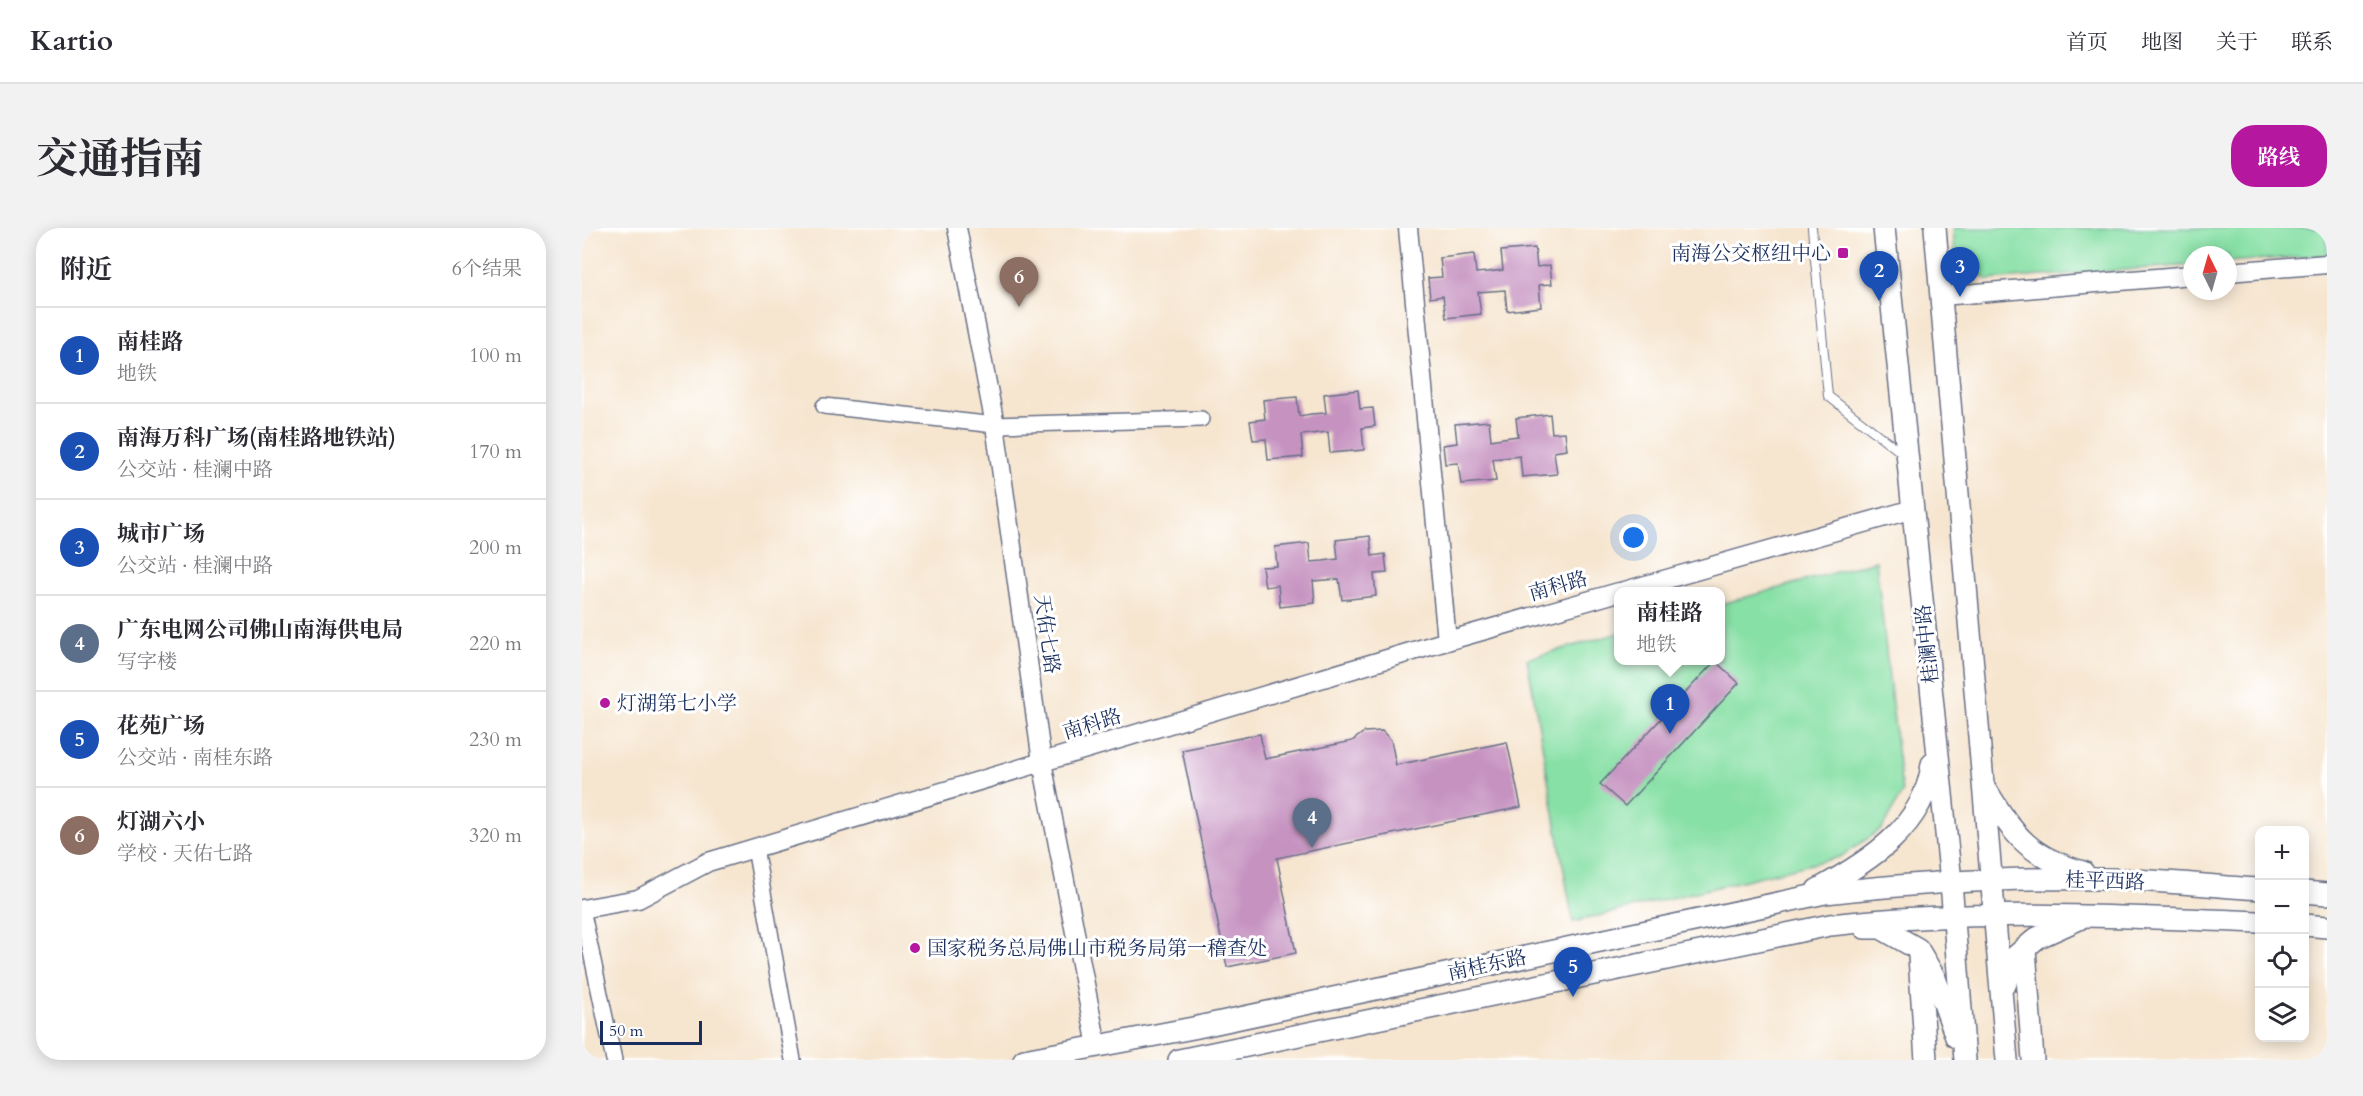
<!DOCTYPE html>
<html lang="zh">
<head>
<meta charset="utf-8">
<style>
	body { margin:0; font-family:Cardo,"Noto Serif SC",serif; background:#f2f2f3; color:#2b2b33 }
	.controls { position:absolute; right:18px; bottom:18px; display:grid; overflow:hidden; border-radius:12px; box-shadow:0 3px 15px #0003 }
	.controls button { width:54px; height:54px; display:grid; place-items:center; padding:0; border:0; border-bottom:2px solid #e1e1e2; background:#fff; color:#2b2b33; font:30px sans-serif }
	.compass { position:absolute; left:1601px; top:18px; width:54px; height:54px; border-radius:50%; background:#fff; box-shadow:0 3px 15px #0003; rotate:355deg }
	.scale { position:absolute; left:18px; bottom:15px; width:102px; box-sizing:border-box; padding-left:6px; border:3px solid #1b2f5e; border-top:0; font-size:16px; line-height:21px; white-space:nowrap; color:#1b2f5e; -webkit-text-stroke:4px #fff; paint-order:stroke }
	.you { position:absolute; left:1052px; top:310px; width:21px; height:21px; margin:-15px; border:4px solid #fff; border-radius:50%; background:#1a73e8; box-shadow:0 0 0 9px #1a73e833 }
	.badge { display:grid; place-items:center; width:39px; height:39px; border-radius:50%; background:#b5179e; color:#fff; font-size:20px; font-weight:700 }
	.pin { position:absolute; translate:-50% -50px; filter:drop-shadow(0 2px 3px #0008) }
	.pin::after { content:''; position:absolute; top:32px; width:21px; height:18px; background:inherit; clip-path:polygon(0 0,100% 0,50% 100%) }
	.popup { position:absolute; left:1032px; top:359px; width:111px; height:78px; box-sizing:border-box; display:grid; place-content:center; border-radius:12px; background:#fff; filter:drop-shadow(0 2px 4px #0005); font-size:20px; white-space:nowrap; color:#7c7c81 }
	.popup b { font-size:22px; color:#2b2b33 }
	.popup::after { content:''; position:absolute; left:50%; top:100%; margin-left:-12px; border:12px solid transparent; border-top-color:#fff }
	.list { margin:0; padding:0; list-style:none }
	h2 { display:flex; justify-content:space-between; align-items:center; height:78px; margin:0; padding:0 24px; font-size:26px }
	h2 small { font-size:20px; font-weight:400; color:#7c7c81 }
	.list li { display:grid; grid-template-columns:39px 1fr auto; gap:18px; align-items:center; box-sizing:border-box; height:96px; padding:0 24px; border-top:2px solid #e1e1e2 }
	.list b { display:block; font-size:22px; white-space:nowrap }
	.list p { margin:0; font-size:20px; white-space:nowrap; color:#7c7c81 }
	.list em { font-size:20px; font-style:normal; color:#7c7c81 }
	.icon { flex:none; width:33px; height:33px; fill:none; stroke:currentColor; stroke-width:2; stroke-linecap:round; stroke-linejoin:round }
	.map { position:relative; flex:none; width:1745px; height:832px; overflow:hidden; border-radius:24px }
	header { display:flex; align-items:center; gap:36px; box-sizing:border-box; height:84px; padding:0 30px; background:#fff; border-bottom:2px solid #e1e1e2 }
	header strong { font-size:28px }
	nav { display:flex; gap:33px; margin-inline-start:auto; font-size:21px }
	.intro { display:flex; align-items:center; justify-content:space-between; box-sizing:border-box; height:144px; padding:0 36px }
	h1 { margin:0; font-size:42px }
	.button { padding:15px 27px; border-radius:24px; background:#b5179e; color:#fff; font-size:21px; font-weight:700 }
	main { display:flex; gap:36px; padding:0 36px }
	aside { flex:1; background:#fff; border-radius:24px; box-shadow:0 3px 15px #0003 }
	.map>svg:first-child { display:block }
	.green { fill:#87e0a5; stroke:#518882; stroke-width:1.5 }
	.building { fill:#c693c1 }
	.lines { fill:none; stroke-linecap:round; stroke-linejoin:round }
	.service-casing { stroke:#686f86; stroke-width:10 }
	.minor-casing { stroke:#686f86; stroke-width:18 }
	.tertiary-casing { stroke:#686f86; stroke-width:21 }
	.secondary-casing { stroke:#686f86; stroke-width:24 }
	.service { stroke:#fff; stroke-width:8 }
	.minor { stroke:#fff; stroke-width:15 }
	.tertiary { stroke:#fff; stroke-width:18 }
	.secondary { stroke:#fff; stroke-width:21 }
	.poi-dot { fill:#b5179e; stroke:#fff; stroke-width:2 }
	.labels { text-anchor:middle; dominant-baseline:central; stroke-width:6; stroke-linejoin:round; paint-order:stroke }
	.poi-label { font-size:20px; fill:#1b2f5e; stroke:#fff; text-anchor:start }
	.street-label { font-size:20px; fill:#1b2f5e; stroke:#fff }
</style>
</head>
<body>
<header>
<strong>Kartio</strong>
<nav><a>首页</a><a>地图</a><a>关于</a><a>联系</a></nav>
</header>
<div class="intro"><h1>交通指南</h1><a class="button">路线</a></div>
<main>
<aside>
<h2>附近<small>6个结果</small></h2>
<ul class="list">
<li><span class="badge" style="background:#1a4fb4">1</span><div><b>南桂路</b><p>地铁</p></div><em>100 m</em></li>
<li><span class="badge" style="background:#1a4fb4">2</span><div><b>南海万科广场(南桂路地铁站)</b><p>公交站 · 桂澜中路</p></div><em>170 m</em></li>
<li><span class="badge" style="background:#1a4fb4">3</span><div><b>城市广场</b><p>公交站 · 桂澜中路</p></div><em>200 m</em></li>
<li><span class="badge" style="background:#5c6f8a">4</span><div><b>广东电网公司佛山南海供电局</b><p>写字楼</p></div><em>220 m</em></li>
<li><span class="badge" style="background:#1a4fb4">5</span><div><b>花苑广场</b><p>公交站 · 南桂东路</p></div><em>230 m</em></li>
<li><span class="badge" style="background:#8d6e63">6</span><div><b>灯湖六小</b><p>学校 · 天佑七路</p></div><em>320 m</em></li>
</ul>
</aside>
<div class="map">
<svg width="1745" height="832" viewBox="0 0 1745 832">
	<rect width="100%" height="100%" fill="#fff"/>
	<filter id="ink" filterUnits="userSpaceOnUse"><feTurbulence type="fractalNoise" baseFrequency=".0167" numOctaves="2"/><feDisplacementMap in="SourceGraphic" scale="12" xChannelSelector="R" yChannelSelector="G"/><feConvolveMatrix kernelMatrix="1 2 1 2 8 2 1 2 1" color-interpolation-filters="sRGB"/></filter>
	<filter id="wash" filterUnits="userSpaceOnUse"><feTurbulence type="fractalNoise" baseFrequency=".008" numOctaves="4" result="noise"/><feDisplacementMap in="SourceGraphic" scale="24" xChannelSelector="R" yChannelSelector="G"/><feGaussianBlur stdDeviation="1.35" result="paint"/><feColorMatrix in="noise" values="0 0 0 0 0 0 0 0 0 0 0 0 0 0 0 0 0 1.4 0 .05"/><feComposite in="paint" operator="in"/></filter>
	<g filter="url(#wash)">
		<rect width="100%" height="100%" fill="#f6e5cf"/>
		<g class="green">
			<path d="M1371,0H1745V27L1646,34V27H1610V37L1406,52L1373,29Z"/>
			<path d="M1294,333L1320,565L1300,601L1258,629L991,694L945,431L1037,405V432H1139V376Z"/>
		</g>
		<g id="blocks">
			<g class="building">
				<path d="M953,20L955,39L968,37L970,56L957,57L959,79L925,83L923,62L896,64L899,86L864,90L861,68L848,70L846,50L860,49L858,30L892,26L894,45L906,44L921,42L919,23Z"/>
				<path d="M776,162L778,181L791,180L793,198L780,200L782,222L748,225L746,204L719,207L721,229L686,232L684,211L671,212L668,193L683,191L681,172L715,169L717,188L729,186L744,185L742,166Z"/>
				<path d="M968,186L970,205L983,204L985,222L972,224L975,246L940,249L938,228L911,231L914,253L879,256L876,235L863,236L861,217L875,215L873,196L907,193L909,212L921,210L936,208L934,190Z"/>
				<path d="M788,308L790,328L803,326L805,345L792,346L794,368L760,372L757,351L743,352L731,353L733,375L698,379L696,357L683,359L680,339L695,338L693,319L727,315L729,334L741,333L756,331L754,312Z"/>
				<path d="M1133,433L1157,455L1043,578L1018,556Z"/>
				<path d="M800,503L809,512L814,537L925,514L939,579L695,630L714,725L645,739L600,522L678,506L683,531L770,513L782,504Z"/>
			</g>
		</g>
	</g>
	<g filter="url(#ink)">
		<use href="#blocks" fill-opacity="0" stroke="#686f86" stroke-width="1.5"/>
		<g class="lines">
			<defs>
				<path id="service" d="M1230,0L1246,168L1321,226"/>
				<g id="minor">
					<path d="M242,178L413,197L619,191"/>
					<path d="M173,620L211,832"/>
					<path d="M0,681L32,832"/>
				</g>
				<g id="tertiary">
					<path d="M375,0L413,197L460,534L515,818"/>
					<path d="M826,0L865,413"/>
					<path d="M1646,44L1745,36"/>
					<path d="M1359,68L1610,47"/>
					<path d="M1039,364L1331,281"/>
					<path d="M0,681L56,671L126,634L865,413L1037,364"/>
				</g>
				<g id="secondary">
					<path d="M1302,0L1369,654L1383,832"/>
					<path d="M1353,0L1425,832"/>
					<path d="M1405,563C1432,608 1448,629 1501,644"/>
					<path d="M1235,662C1286,634 1343,599 1350,536"/>
					<path d="M1722,664L1745,666"/>
					<path d="M1722,697L1745,699"/>
					<path d="M1283,700H1299L1336,721L1353,750L1374,809"/>
					<path d="M1443,721L1451,832"/>
					<path d="M1337,728L1344,832"/>
					<path d="M1424,755L1428,733L1455,710L1497,691"/>
					<path d="M442,832L611,800L1243,665C1334,655 1426,649 1517,651C1571,651 1624,658 1678,661"/>
					<path d="M597,832L1248,697C1391,681 1534,688 1678,694"/>
				</g>
			</defs>
			<use href="#service" class="service-casing"/>
			<use href="#minor" class="minor-casing"/>
			<use href="#tertiary" class="tertiary-casing"/>
			<use href="#secondary" class="secondary-casing"/>
			<use href="#service" class="service"/>
			<use href="#minor" class="minor"/>
			<use href="#tertiary" class="tertiary"/>
			<use href="#secondary" class="secondary"/>
		</g>
	</g>
	<g class="poi-dot">
		<rect x="1255" y="19" width="12" height="12" rx="3"/>
		<circle cx="23" cy="475" r="6"/>
		<circle cx="333" cy="720" r="6"/>
	</g>
	<g class="labels">
		<g class="poi-label">
			<text x="1249" y="25" text-anchor="end">南海公交枢纽中心</text>
			<text x="35" y="475">灯湖第七小学</text>
			<text x="345" y="720">国家税务总局佛山市税务局第一稽查处</text>
		</g>
		<g class="street-label">
			<text transform="translate(976 358) rotate(-16)">南科路</text>
			<text transform="translate(465 406) rotate(82)">天佑七路</text>
			<text transform="translate(1345 416) rotate(-96)">桂澜中路</text>
			<text transform="translate(510 496) rotate(-17)">南科路</text>
			<text transform="translate(1523 653) rotate(2)">桂平西路</text>
			<text transform="translate(905 737) rotate(-12)">南桂东路</text>
		</g>
	</g>
</svg>
<div class="controls">
<button>+</button>
<button>−</button>
<button><svg class="icon" aria-label="locate" viewBox="0 0 24 24"><circle cx="12" cy="12" r="6"/><path d="M12 2v4M12 18v4M2 12h4M18 12h4"/></svg></button>
<button><svg class="icon" aria-label="layers" viewBox="0 0 24 24"><path d="M12 4l9 5-9 5-9-5zM3 14l9 5 9-5"/></svg></button>
</div>
<svg class="compass" viewBox="-18 -18 36 36"><path d="M0-13l5 13h-10z" fill="#e53935"/><path d="M0 13l5-13h-10z" fill="#7c7c81"/></svg>
<div class="scale">50 m</div>
<div class="you"></div>
<div class="pin badge" style="left:1088px;top:506px;background:#1a4fb4">1</div>
<div class="popup"><b>南桂路</b>地铁</div>
<div class="pin badge" style="left:1297px;top:73px;background:#1a4fb4">2</div>
<div class="pin badge" style="left:1378px;top:69px;background:#1a4fb4">3</div>
<div class="pin badge" style="left:730px;top:620px;background:#5c6f8a">4</div>
<div class="pin badge" style="left:991px;top:769px;background:#1a4fb4">5</div>
<div class="pin badge" style="left:437px;top:79px;background:#8d6e63">6</div>
</div>
</main>
</body>
</html>
